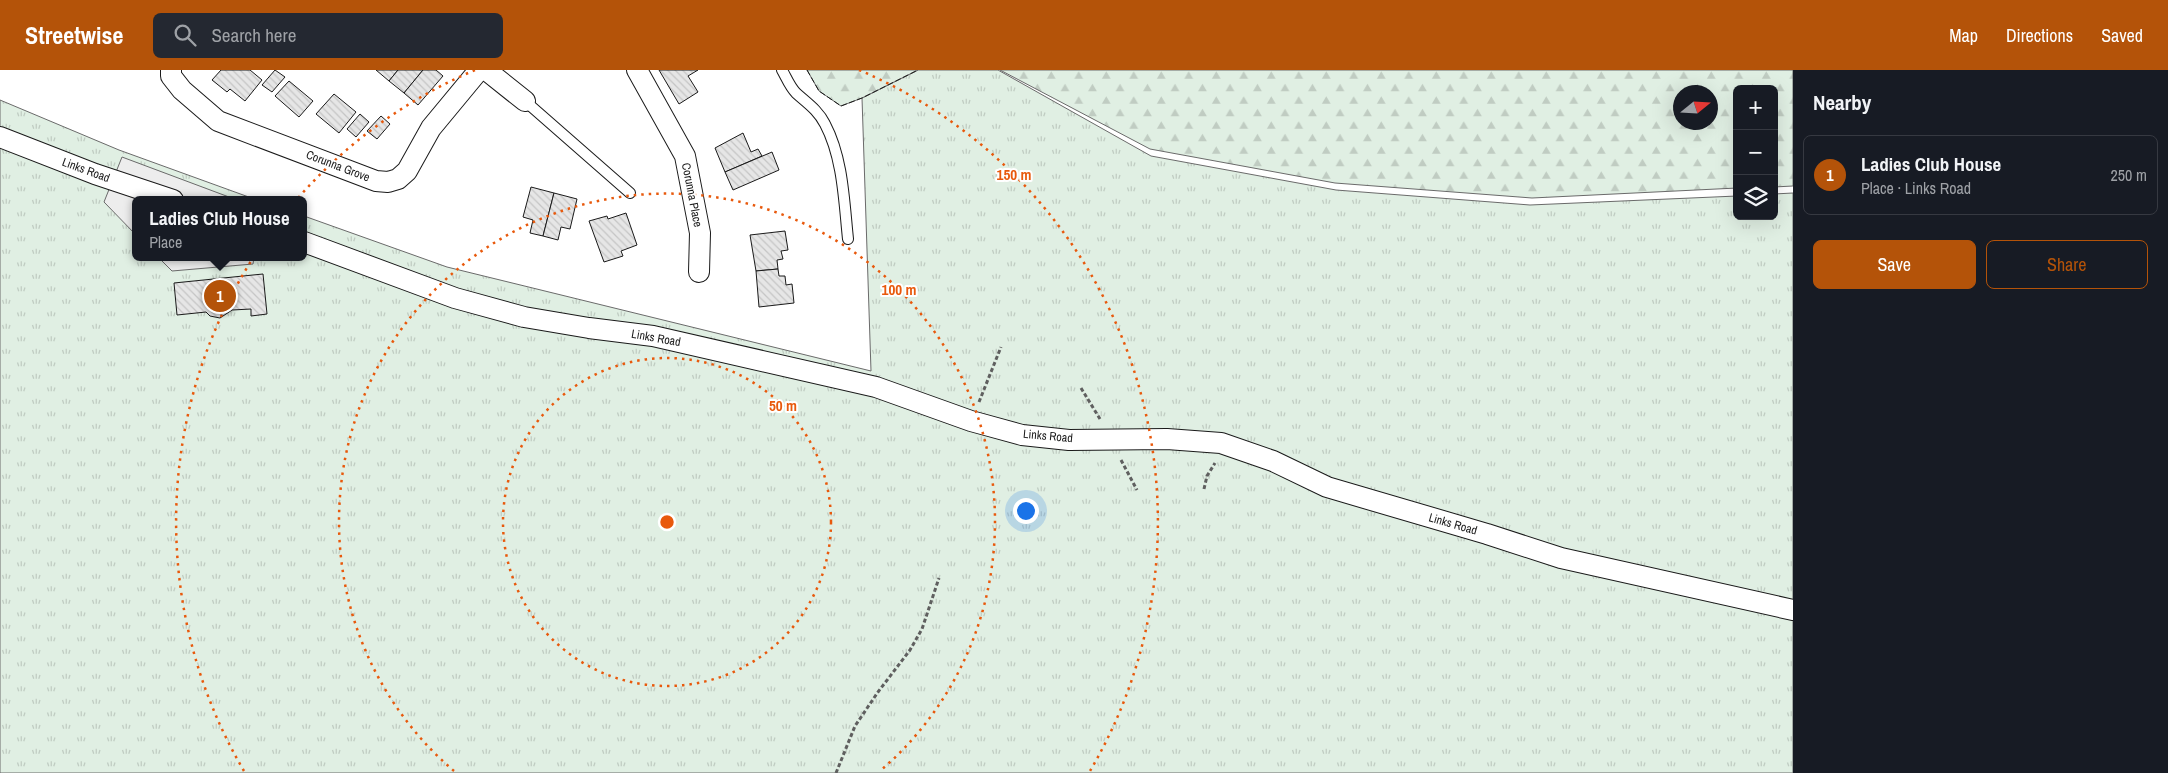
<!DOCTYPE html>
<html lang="en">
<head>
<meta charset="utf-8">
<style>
	body { margin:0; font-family:"Archivo Narrow",sans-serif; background:#242831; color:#f1f3f6 }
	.controls { position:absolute; right:15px; top:15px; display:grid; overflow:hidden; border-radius:8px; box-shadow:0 5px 20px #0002 }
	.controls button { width:45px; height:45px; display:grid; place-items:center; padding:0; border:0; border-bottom:1px solid #363941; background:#171b24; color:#f1f3f6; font:25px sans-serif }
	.compass { position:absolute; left:1673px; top:15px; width:45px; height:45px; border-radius:50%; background:#171b24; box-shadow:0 5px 20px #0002; rotate:72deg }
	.you { position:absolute; left:1025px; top:440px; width:18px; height:18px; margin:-12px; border:4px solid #fff; border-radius:50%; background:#1a73e8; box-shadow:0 0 0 8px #1a73e833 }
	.badge { display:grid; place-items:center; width:32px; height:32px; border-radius:50%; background:#b45309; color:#fff; font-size:16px; font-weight:700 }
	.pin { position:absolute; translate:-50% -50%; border:2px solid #fff; box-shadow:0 1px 5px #0006 }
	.popup { position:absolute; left:132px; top:126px; width:175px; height:65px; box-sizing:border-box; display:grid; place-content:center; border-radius:8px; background:#171b24; filter:drop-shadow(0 1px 4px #0005); font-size:16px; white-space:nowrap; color:#9ea1a6 }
	.popup b { font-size:19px; color:#f1f3f6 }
	.popup::after { content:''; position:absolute; left:50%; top:100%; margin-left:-10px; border:10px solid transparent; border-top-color:#171b24 }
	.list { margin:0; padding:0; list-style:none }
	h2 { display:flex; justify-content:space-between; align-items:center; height:65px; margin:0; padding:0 20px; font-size:21px }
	h2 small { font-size:16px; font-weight:400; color:#9ea1a6 }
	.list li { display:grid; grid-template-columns:32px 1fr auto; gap:15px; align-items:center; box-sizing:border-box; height:80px; margin:0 10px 10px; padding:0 10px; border:1px solid #363941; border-radius:8px }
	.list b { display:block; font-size:19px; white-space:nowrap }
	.list p { margin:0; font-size:16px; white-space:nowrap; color:#9ea1a6 }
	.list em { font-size:16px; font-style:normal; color:#9ea1a6 }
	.actions { display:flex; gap:10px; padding:15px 20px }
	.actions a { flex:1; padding:11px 0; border:1px solid #b45309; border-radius:8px; text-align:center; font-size:18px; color:#b45309 }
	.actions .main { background:#b45309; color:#fff }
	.icon { flex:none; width:28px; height:28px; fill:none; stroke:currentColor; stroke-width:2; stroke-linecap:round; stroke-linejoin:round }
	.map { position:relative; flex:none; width:1793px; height:703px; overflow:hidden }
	header { display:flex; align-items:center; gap:30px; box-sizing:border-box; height:70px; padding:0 25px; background:#b45309; color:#fff }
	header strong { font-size:24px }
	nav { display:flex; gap:28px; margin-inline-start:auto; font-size:18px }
	.search { width:350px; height:45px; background:#242831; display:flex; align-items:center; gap:12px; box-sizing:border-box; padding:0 18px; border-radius:8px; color:#9ea1a6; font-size:19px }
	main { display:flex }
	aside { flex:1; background:#171b24 }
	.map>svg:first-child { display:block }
	.grass { fill:url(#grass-tufts); stroke:#6a6a6a }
	.forest { fill:url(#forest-firs); stroke:#6a6a6a; fill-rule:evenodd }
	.parking { fill:#ededed; stroke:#6a6a6a }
	.building { fill:url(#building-back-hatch); stroke:#1a1a1a }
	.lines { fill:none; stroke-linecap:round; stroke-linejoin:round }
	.lane-casing { stroke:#1a1a1a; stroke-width:12 }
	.street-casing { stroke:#1a1a1a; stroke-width:22 }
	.path { stroke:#5f5f5f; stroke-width:3; stroke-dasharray:4 2.5; stroke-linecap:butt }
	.lane { stroke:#fff; stroke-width:10 }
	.street { stroke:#fff; stroke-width:20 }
	.fence { stroke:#1a1a1a; stroke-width:1; stroke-dasharray:6 2.5; stroke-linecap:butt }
	.ring { fill:none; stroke:#e8590c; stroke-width:2.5; stroke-dasharray:2.5 5 }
	.labels { text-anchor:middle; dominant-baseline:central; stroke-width:4; stroke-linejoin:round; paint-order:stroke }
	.street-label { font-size:12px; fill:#1a1a1a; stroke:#fff }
	.centre { fill:#e8590c; stroke:#fff; stroke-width:2.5 }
	.ring-label { font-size:15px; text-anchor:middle; font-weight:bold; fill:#e8590c; stroke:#fff; stroke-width:4; stroke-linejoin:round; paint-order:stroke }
</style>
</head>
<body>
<header>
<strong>Streetwise</strong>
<div class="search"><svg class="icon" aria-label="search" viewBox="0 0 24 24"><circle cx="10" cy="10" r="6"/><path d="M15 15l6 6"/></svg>Search here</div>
<nav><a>Map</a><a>Directions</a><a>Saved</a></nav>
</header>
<main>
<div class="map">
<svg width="1793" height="703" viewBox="0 0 1793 703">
	<defs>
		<pattern id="grass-tufts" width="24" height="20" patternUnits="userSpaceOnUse" patternTransform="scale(1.25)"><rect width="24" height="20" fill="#e0efe3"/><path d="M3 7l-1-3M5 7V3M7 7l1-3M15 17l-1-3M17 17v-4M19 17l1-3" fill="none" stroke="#c0ccc2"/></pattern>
		<pattern id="forest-firs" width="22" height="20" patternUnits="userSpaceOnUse" patternTransform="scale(1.25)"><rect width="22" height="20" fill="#e0efe3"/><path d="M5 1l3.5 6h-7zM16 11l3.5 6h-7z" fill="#c0ccc2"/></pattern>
		<pattern id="building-back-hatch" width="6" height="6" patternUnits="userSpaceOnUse" patternTransform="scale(1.25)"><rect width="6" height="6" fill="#e6e6e6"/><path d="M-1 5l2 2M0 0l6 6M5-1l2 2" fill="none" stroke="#c5c5c5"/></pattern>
	</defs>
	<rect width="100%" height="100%" fill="#fff"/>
	<path class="grass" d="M918,0H998L1151,86L1336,120L1530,135L1737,126V146H1774V124L1793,123V703H0V30L119,80L257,130H136V187H304V146L447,197L871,301L862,28Z"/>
	<g class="forest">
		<path d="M807,0H918L862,28L841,36L819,21Z"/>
		<path d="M1000,0H1793V116L1774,117V19H1737V118L1532,128L1335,113L1150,79ZM1680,22H1710V52H1680Z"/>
	</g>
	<g class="parking">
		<path d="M122,87L237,130H136V165L104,132Z"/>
		<path d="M158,187H254L253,194L172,201Z"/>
	</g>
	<g class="building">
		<path d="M221,0H250L262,10L245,31L230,19L227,22L212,10Z"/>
		<path d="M275,0L285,7L272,22L262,15Z"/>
		<path d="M376,0H398L389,11Z"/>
		<path d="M398,0H423L404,23L389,11Z"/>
		<path d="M423,0H436L443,6L418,35L404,23Z"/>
		<path d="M659,0H698L688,6L698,22L679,34Z"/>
		<path d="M289,11L313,31L299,47L275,26Z"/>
		<path d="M334,24L356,42L339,63L316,44Z"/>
		<path d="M360,44L369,52L356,67L347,59Z"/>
		<path d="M381,46L390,54L377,69L367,61Z"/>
		<path d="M743,63L751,82L758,79L762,86L725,102L715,78Z"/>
		<path d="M772,82L779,100L733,120L725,102Z"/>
		<path d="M531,117L554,123L543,166L530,163L533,150L523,147Z"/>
		<path d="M554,123L577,129L570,159L561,157L558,170L543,166Z"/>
		<path d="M626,143L637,175L621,181L623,186L604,192L589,151L607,146L608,149Z"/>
		<path d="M785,161L788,180L781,181L783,189L777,190L778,199L756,201L750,165Z"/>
		<path d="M778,199L779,206H785L786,215L792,214L794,233L759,237L756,201Z"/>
		<path d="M263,204L267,244L251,246V239L232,240L220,248L210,246L206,242L177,245L174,213Z"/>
	</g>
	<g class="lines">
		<defs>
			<g id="lane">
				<path d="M782,0C786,7 790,17 796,23C807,33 818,40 825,54C843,88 844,131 848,169"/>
				<path d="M525,31L630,123"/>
			</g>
			<g id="street">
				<path d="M171,0V6L182,20L218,51L376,111L388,112L398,109L407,101L431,58L479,0"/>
				<path d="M486,0L525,31"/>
				<path d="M637,0L685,86L700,163L699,202"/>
				<path d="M0,67L95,104L173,130"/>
				<path d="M304,172L455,228L524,247L589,258L653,266L876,317L971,351L1022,365L1069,370L1167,369L1221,373L1273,391L1327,417L1487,464L1561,488L1793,540"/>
			</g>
		</defs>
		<use href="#lane" class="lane-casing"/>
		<use href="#street" class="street-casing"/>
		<g class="path">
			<path d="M1081,318L1100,349"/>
			<path d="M979,332L1001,277"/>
			<path d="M1121,390L1137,420"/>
			<path d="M1204,419L1207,406L1215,393"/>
			<path d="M836,703L855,656L878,622L910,580L922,559L939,508"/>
		</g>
		<use href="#lane" class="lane"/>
		<use href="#street" class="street"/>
		<path class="fence" d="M807,0L819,21L841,36L862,28L918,0"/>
	</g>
	<g class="ring">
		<circle cx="667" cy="452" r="164"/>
		<path d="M454 701A328 328 0 1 1 880 701"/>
		<path d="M244 701A491 491 0 0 1 475 0M859 0A491 491 0 0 1 1090 701"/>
	</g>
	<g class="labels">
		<g class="street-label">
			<text transform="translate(338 96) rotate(21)">Corunna Grove</text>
			<text transform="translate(86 100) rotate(20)">Links Road</text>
			<text transform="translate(692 125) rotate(79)">Corunna Place</text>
			<text transform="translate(656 268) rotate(10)">Links Road</text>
			<text transform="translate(1048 366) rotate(5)">Links Road</text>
			<text transform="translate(1453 454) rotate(16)">Links Road</text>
		</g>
	</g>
	<circle cx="667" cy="452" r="8" class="centre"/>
	<g class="ring-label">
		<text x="1014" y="110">150 m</text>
		<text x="899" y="225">100 m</text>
		<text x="783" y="341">50 m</text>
	</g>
</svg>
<div class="controls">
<button>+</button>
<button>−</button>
<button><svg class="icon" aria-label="layers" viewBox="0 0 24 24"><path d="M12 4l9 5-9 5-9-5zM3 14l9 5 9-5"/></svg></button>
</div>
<svg class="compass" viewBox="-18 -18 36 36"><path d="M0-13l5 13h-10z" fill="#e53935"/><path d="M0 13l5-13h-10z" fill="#9ea1a6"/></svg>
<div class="you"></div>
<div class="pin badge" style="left:220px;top:226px">1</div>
<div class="popup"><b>Ladies Club House</b>Place</div>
</div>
<aside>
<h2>Nearby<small></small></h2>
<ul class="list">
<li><span class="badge">1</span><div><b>Ladies Club House</b><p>Place · Links Road</p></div><em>250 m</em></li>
</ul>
<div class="actions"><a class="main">Save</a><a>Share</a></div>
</aside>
</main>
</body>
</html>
